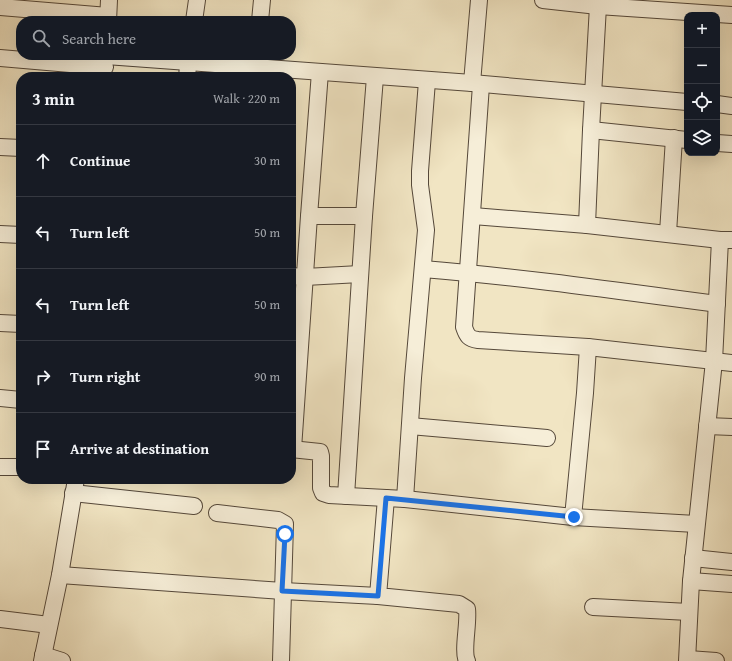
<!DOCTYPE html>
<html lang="en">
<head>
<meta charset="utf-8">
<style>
	body { margin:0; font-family:"Gentium Book Plus",serif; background:#20242c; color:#f1f3f6 }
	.controls { position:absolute; right:12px; top:12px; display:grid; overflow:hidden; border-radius:8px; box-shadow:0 4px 16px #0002 }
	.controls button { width:36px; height:36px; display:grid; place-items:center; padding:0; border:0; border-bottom:1px solid #363941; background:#171b24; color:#f1f3f6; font:20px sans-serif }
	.stop { position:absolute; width:12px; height:12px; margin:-9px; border:3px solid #1a73e8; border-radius:50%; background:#fff }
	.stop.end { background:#1a73e8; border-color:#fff; box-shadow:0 1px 4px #0008 }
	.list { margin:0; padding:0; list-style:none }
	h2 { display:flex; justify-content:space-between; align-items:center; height:52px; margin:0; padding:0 16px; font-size:17px }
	h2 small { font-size:13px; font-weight:400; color:#9ea1a6 }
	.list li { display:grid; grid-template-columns:26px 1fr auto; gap:12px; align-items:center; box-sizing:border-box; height:72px; padding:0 16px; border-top:1px solid #363941 }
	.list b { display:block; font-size:15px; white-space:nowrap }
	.list em { font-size:13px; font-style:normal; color:#9ea1a6 }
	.icon { flex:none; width:22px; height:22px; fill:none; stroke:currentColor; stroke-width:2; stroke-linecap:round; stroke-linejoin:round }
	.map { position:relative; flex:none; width:732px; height:661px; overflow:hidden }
	.search { position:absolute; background:#171b24; box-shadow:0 4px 16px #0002; left:16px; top:16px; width:280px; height:44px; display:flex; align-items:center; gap:10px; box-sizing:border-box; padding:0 14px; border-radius:16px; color:#9ea1a6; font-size:15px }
	.panel { position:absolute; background:#171b24; box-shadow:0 4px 16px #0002; left:16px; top:72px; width:280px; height:412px; border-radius:16px }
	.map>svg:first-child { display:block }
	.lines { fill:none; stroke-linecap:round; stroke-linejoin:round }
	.street-casing { stroke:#55483a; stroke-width:18 }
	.street { stroke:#f6eed8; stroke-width:16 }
	.route { stroke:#1a73e8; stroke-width:5 }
</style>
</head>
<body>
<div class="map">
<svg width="732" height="661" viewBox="0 0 732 661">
	<rect width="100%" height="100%" fill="#f1e5c3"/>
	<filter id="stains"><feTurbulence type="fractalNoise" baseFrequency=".005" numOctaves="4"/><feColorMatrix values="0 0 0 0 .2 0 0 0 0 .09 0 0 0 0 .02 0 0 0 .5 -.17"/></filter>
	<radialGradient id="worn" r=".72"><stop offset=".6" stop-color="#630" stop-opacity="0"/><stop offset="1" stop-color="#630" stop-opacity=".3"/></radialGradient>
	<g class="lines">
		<defs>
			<g id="street">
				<path d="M543,0L598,6L732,15"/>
				<path d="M598,6L591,130L587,225L720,240"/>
				<path d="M0,7L108,16"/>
				<path d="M108,21L109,0"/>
				<path d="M194,21L197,0"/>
				<path d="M260,21L262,0"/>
				<path d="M106,56L472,83L687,102"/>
				<path d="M0,58L105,67"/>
				<path d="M320,72L309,216H364L375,77"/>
				<path d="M187,77L189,55"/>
				<path d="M472,83L479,0"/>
				<path d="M481,85L464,327C467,336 469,339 478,340L588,347L732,363"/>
				<path d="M717,104L732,106"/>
				<path d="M591,130L687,140"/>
				<path d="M717,143L732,144"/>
				<path d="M0,147L21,148"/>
				<path d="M473,216L587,225"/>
				<path d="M668,233L674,138"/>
				<path d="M0,234L21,235"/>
				<path d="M423,269C521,277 619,291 717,304"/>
				<path d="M291,276L305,277L360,274"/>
				<path d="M0,323L21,324"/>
				<path d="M0,398L21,400"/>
				<path d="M410,426L547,438"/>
				<path d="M707,426L732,427"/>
				<path d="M291,449L320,452L321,456V488L323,493L329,495L405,499L573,517L696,524"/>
				<path d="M293,449L309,216"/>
				<path d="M0,467H21"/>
				<path d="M73,493L194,506"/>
				<path d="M346,496L364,216"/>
				<path d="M386,498L378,596L459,604L467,609C469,623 462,651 467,661"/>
				<path d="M405,499L413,378L426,230L420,185V171L427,81"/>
				<path d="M217,513L278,520L285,524L281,661"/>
				<path d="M573,517L585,393L588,347"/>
				<path d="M693,558L732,562"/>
				<path d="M60,575L283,591L378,596"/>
				<path d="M691,581L732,584"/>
				<path d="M593,607L689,612"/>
				<path d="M0,619L49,625"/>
				<path d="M43,655L62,661"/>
				<path d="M688,659L716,661"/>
				<path d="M42,661L60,575L76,479"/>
				<path d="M687,661L691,581L714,361L720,240H732"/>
			</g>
		</defs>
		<use href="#street" class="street-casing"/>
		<use href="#street" class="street"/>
	</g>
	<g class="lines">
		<path class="route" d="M285,534L282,591L378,596L386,498L574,517"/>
	</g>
	<rect width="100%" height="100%" filter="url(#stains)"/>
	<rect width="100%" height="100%" fill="url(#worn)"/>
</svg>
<div class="controls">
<button>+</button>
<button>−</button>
<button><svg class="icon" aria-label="locate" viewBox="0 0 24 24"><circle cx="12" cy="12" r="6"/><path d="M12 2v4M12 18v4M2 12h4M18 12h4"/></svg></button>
<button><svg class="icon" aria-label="layers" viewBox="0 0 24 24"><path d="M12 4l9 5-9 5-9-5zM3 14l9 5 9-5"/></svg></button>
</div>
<div class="stop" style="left:285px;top:534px"></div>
<div class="stop end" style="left:574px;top:517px"></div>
<div class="search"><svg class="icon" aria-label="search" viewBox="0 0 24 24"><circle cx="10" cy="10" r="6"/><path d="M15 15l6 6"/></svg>Search here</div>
<section class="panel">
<h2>3 min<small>Walk · 220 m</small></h2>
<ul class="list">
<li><svg class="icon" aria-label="ahead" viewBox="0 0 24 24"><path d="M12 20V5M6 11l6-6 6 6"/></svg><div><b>Continue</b></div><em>30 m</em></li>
<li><svg class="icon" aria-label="left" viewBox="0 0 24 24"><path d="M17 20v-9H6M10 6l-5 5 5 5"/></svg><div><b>Turn left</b></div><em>50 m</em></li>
<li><svg class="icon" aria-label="left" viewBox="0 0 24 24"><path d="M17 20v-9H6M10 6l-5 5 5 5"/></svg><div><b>Turn left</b></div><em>50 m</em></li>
<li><svg class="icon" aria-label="right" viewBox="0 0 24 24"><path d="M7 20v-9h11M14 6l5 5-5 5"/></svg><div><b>Turn right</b></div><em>90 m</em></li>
<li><svg class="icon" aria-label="arrive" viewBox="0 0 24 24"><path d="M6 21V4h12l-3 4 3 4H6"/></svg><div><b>Arrive at destination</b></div></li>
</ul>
</section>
</div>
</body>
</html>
